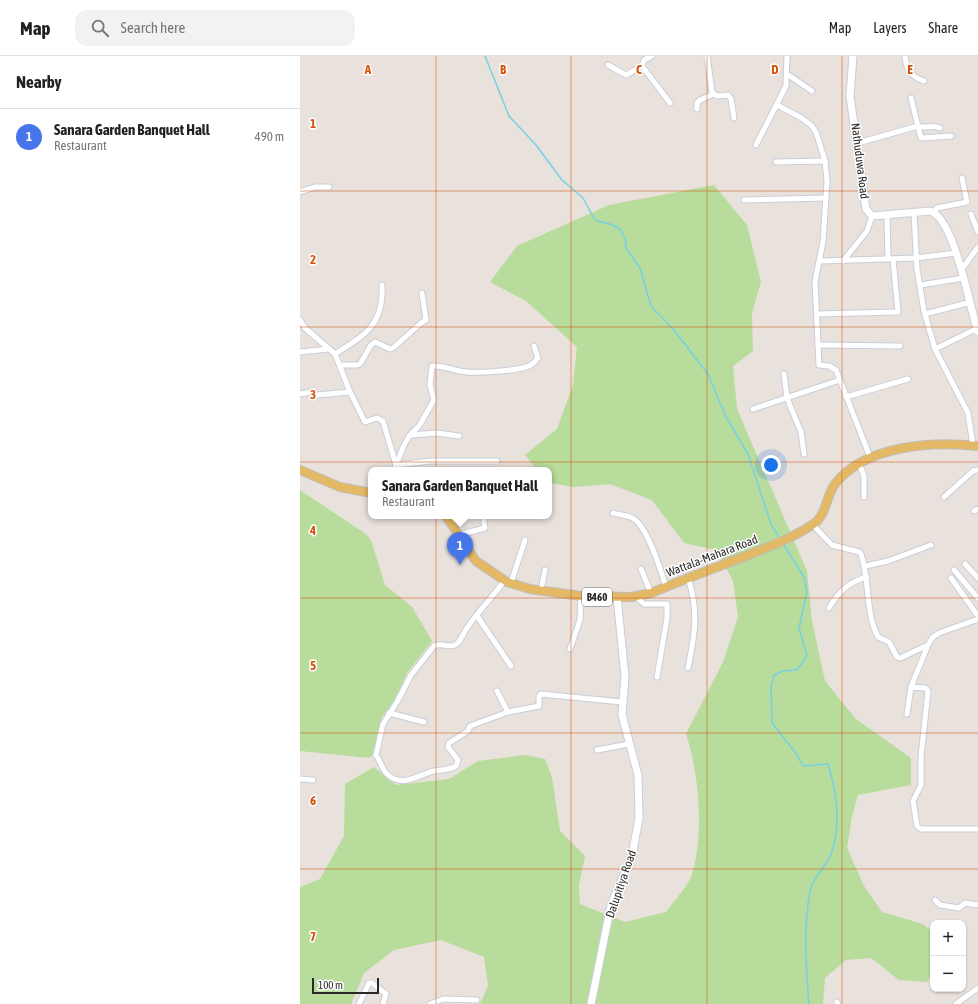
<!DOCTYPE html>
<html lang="en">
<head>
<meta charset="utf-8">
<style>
	body { margin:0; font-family:"Asap Condensed",sans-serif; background:#f2f2f2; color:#222 }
	.controls { position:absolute; right:12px; bottom:12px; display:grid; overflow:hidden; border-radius:8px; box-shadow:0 1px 3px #0004 }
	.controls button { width:36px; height:36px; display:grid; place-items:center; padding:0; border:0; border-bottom:1px solid #e0e0e0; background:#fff; color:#222; font:20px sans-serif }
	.scale { position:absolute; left:12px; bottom:10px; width:67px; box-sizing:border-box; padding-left:4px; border:2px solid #282828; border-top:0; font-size:11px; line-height:14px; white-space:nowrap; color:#282828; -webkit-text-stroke:3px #fff; paint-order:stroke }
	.you { position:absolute; left:471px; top:409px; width:14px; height:14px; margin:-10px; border:3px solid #fff; border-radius:50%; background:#1a73e8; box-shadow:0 0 0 6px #1a73e833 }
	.badge { display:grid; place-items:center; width:26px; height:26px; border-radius:50%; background:#4776ea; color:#fff; font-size:13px; font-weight:700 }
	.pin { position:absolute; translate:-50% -33px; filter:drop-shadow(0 1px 2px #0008) }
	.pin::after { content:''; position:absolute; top:21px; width:14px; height:12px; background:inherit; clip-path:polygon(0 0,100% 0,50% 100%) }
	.popup { position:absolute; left:68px; top:411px; width:184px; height:52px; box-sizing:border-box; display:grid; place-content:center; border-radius:8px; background:#fff; filter:drop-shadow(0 1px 3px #0005); font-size:13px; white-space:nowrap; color:#767676 }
	.popup b { font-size:15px; color:#222 }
	.popup::after { content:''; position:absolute; left:50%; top:100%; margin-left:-8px; border:8px solid transparent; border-top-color:#fff }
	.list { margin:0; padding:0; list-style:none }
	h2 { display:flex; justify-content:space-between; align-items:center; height:52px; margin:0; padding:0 16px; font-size:17px }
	h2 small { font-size:13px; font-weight:400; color:#767676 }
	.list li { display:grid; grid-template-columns:26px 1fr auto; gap:12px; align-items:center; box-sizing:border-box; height:56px; padding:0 16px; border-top:1px solid #e0e0e0 }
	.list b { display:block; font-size:15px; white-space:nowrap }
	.list p { margin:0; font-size:13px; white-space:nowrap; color:#767676 }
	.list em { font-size:13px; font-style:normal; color:#767676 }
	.icon { flex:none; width:22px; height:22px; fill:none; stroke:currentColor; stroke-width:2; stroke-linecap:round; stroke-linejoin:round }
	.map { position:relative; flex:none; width:678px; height:948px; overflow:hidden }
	header { display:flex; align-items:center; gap:24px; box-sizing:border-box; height:56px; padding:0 20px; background:#fff; border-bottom:1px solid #e0e0e0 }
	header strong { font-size:19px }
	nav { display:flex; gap:22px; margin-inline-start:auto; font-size:14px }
	.search { width:280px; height:36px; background:#f2f2f2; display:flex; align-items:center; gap:10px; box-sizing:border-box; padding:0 14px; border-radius:12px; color:#767676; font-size:15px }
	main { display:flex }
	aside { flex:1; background:#fff }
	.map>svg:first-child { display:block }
	.green { fill:#b8dc9b }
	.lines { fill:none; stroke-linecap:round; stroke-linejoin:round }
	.stream { stroke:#75d1e3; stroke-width:1.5 }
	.street-casing { stroke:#c9ced9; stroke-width:7 }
	.secondary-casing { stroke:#c9ced9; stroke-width:9 }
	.primary-casing { stroke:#bebebe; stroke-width:10 }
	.street { stroke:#fff; stroke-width:5 }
	.secondary { stroke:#fff; stroke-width:7 }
	.primary { stroke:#e4b965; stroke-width:8 }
	.grid { fill:none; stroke:#d5540f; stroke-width:1; stroke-opacity:0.55 }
	.labels { text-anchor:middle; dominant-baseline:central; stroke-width:3; stroke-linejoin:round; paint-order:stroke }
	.shield { fill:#fff; stroke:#686868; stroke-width:1 }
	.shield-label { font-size:11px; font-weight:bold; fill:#282828 }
	.street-label { font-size:12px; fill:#282828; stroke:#fff }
	.grid-label { font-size:13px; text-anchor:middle; font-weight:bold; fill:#d5540f; stroke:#fff; stroke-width:3; stroke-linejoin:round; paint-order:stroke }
</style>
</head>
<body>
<header>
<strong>Map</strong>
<div class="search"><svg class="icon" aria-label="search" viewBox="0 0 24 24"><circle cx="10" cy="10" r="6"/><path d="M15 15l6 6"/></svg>Search here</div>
<nav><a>Map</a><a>Layers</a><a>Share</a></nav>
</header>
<main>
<aside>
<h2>Nearby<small></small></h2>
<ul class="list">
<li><span class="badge">1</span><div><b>Sanara Garden Banquet Hall</b><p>Restaurant</p></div><em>490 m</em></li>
</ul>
</aside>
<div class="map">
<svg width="678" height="948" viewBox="0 0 678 948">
	<rect width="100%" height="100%" fill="#e9e1db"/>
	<g class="green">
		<path d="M414,129L447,169L461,226L452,257L453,295L433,310L437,353L507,515L512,565L525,625L556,663L611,702V729L558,739L552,760L547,792L564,830L582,856L623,868L633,876V916L627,926L599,924L571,902L546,904L525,922L523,948H180L188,930L184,901L141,884L94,894L64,917L51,948H0V831L20,823L44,780L45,728L74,711L96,729L149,723L178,705L225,699L245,703L252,721L260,775L285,800L279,829L280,848L325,866L366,856C373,846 387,831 391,821C405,781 399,717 386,678L423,606L438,561L433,525L416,494L384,487L352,444L310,428L274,431L249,427V414H237L225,399L257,373L273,329L277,291L226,245L190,226L217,190L309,149Z"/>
		<path d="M0,434L66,478L71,484L85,529L112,551L132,585L107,617L95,644L82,661L72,700L69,702L0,695Z"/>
	</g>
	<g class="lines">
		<g class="stream">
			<path d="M185,0L209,60L236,89L262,124L283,142L295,164L313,169L320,173L325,182L326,192L340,212L351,250L374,274L408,318L425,359L448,398L471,468L481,484"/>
			<path d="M484,489L504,521L507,536L499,572L507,600L497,614L483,615L474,619L471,630L472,667L495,696L503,710L528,708C537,737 541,770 531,798C526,811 512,822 510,835C503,872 506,911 509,948"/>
		</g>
		<defs>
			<g id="street">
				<path d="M352,0L344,4L342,10L370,47"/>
				<path d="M407,0L412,36L417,40L428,39L431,43L434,62"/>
				<path d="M605,0C606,13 611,21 624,25"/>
				<path d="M308,9L326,19L342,10"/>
				<path d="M487,18L512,35"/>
				<path d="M611,42L621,82L651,80"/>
				<path d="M477,49L500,61L511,69L516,76L525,105L527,125L523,186L515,225L519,309L529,310L536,314L570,401"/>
				<path d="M397,53V47L400,44L414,38"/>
				<path d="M558,87L618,70C626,73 632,68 640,72"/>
				<path d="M456,89L486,30L487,0"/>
				<path d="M476,106L525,105"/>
				<path d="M0,136L15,131H29"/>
				<path d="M444,144L526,142"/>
				<path d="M634,156L637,152L667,146L662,122"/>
				<path d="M614,157L617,213L624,255L635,293L668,357L673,389"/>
				<path d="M671,158L678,176"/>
				<path d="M587,160L588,203"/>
				<path d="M520,205L616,202L656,197"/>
				<path d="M543,205L567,175L572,160"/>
				<path d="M662,213L678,191"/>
				<path d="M620,229L664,222"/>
				<path d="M518,258L598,256L593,203"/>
				<path d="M625,258L671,246"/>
				<path d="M0,264L5,272L35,298L50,336L65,366L77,362L83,365L96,409L94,414"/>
				<path d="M518,289L600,290"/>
				<path d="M635,293L678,272"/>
				<path d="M0,296L29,293"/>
				<path d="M35,298C65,279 84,269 82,229"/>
				<path d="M40,309H57L60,308L71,289L75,286L90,293L93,292L121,267L126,264L122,237"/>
				<path d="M484,318L487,342L501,376L504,398"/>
				<path d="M0,338L11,336L17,339L50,336"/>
				<path d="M546,341L608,323"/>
				<path d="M453,353L540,324"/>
				<path d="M111,379L137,377L159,380"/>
				<path d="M197,405H131L96,409L104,389L110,379L119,370L134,344L130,329L132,310C144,309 154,315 166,316C180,317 212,315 226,311C231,310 235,306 238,302L234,290"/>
				<path d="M559,407L564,420V441"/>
				<path d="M644,441L673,415L678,414"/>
				<path d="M674,455L678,453"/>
				<path d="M313,457C319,459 328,459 334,463C348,472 361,515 366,531"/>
				<path d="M513,469L532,489L559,496L561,498C570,525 565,556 578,581L589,586L597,601L600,602L628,589L632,582L639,577L678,563"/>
				<path d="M158,479L185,472L183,460"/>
				<path d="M665,508L678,522"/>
				<path d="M566,510L588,505L631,489"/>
				<path d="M341,513L351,537"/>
				<path d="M654,514L678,542"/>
				<path d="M651,522L678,560"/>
				<path d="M211,527L225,484"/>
				<path d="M241,534L245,514"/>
				<path d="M335,540L344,548H367V562L357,621"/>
				<path d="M529,552C539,535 549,526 567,521"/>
				<path d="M177,560L211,610"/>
				<path d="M270,593L280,564L281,540"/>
				<path d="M388,612C395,578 399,555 388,522"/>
				<path d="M611,631L625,632L628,635L621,701V729L613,745L617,770L621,773H678"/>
				<path d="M197,635L208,656L170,670L168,675L149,687L148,691L158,704L156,710C149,714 142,714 134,715C119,718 103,733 87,718C82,713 80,704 76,699L83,668L97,646L111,619L134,590C141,586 148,592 155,589C160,587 164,576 167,572C178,555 193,541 204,525"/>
				<path d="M208,656L239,650V640L241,638L322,646"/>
				<path d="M89,657L124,666"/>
				<path d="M607,658L611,631L628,589"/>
				<path d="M297,694L329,688"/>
				<path d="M0,723L13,724"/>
				<path d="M635,844L640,849L659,852L665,847L678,849"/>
				<path d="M537,946L538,948"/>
				<path d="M59,948L69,927H72L86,938L83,948"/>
				<path d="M130,948L143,943L177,944"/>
				<path d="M656,948L678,932"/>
			</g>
			<g id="secondary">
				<path d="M553,0L550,40L566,153L572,160L630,155C655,162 670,254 678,276"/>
				<path d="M291,948L311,849L332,800L339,762L338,719L322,659L325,620L317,541"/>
			</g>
			<g id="primary">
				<path d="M0,414L40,431L71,437"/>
				<path d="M146,460L176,505L207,526L230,533L281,540L331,541L351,537C380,525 409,514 438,503C463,493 489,484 512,469C527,460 525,442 535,428C565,389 633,385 678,390"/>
			</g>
		</defs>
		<use href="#street" class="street-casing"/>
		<use href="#secondary" class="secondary-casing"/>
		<use href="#primary" class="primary-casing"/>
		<use href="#street" class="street"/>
		<use href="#secondary" class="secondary"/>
		<use href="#primary" class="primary"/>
	</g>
	<path class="grid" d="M136,0V948M271,0V948M407,0V948M542,0V948M0,135H678M0,271H678M0,406H678M0,542H678M0,677H678M0,813H678"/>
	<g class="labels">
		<rect class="shield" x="282" y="532" width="30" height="18" rx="3"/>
		<g class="shield-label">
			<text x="297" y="541">B460</text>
		</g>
		<g class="street-label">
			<text transform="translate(560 105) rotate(83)">Nathuduwa Road</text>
			<text transform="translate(412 500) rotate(-21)">Wattala-Mahara Road</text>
			<text transform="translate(321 828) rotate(-71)">Dalupitiya Road</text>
		</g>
	</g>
	<g class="grid-label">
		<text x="68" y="18">A</text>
		<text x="203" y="18">B</text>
		<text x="339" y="18">C</text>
		<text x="475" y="18">D</text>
		<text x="610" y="18">E</text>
		<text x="13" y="72">1</text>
		<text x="13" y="208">2</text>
		<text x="13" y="343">3</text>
		<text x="13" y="479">4</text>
		<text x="13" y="614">5</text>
		<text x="13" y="749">6</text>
		<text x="13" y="885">7</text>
	</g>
</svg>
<div class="controls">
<button>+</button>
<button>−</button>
</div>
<div class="scale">100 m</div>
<div class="you"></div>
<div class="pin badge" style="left:160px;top:509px">1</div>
<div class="popup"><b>Sanara Garden Banquet Hall</b>Restaurant</div>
</div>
</main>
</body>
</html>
